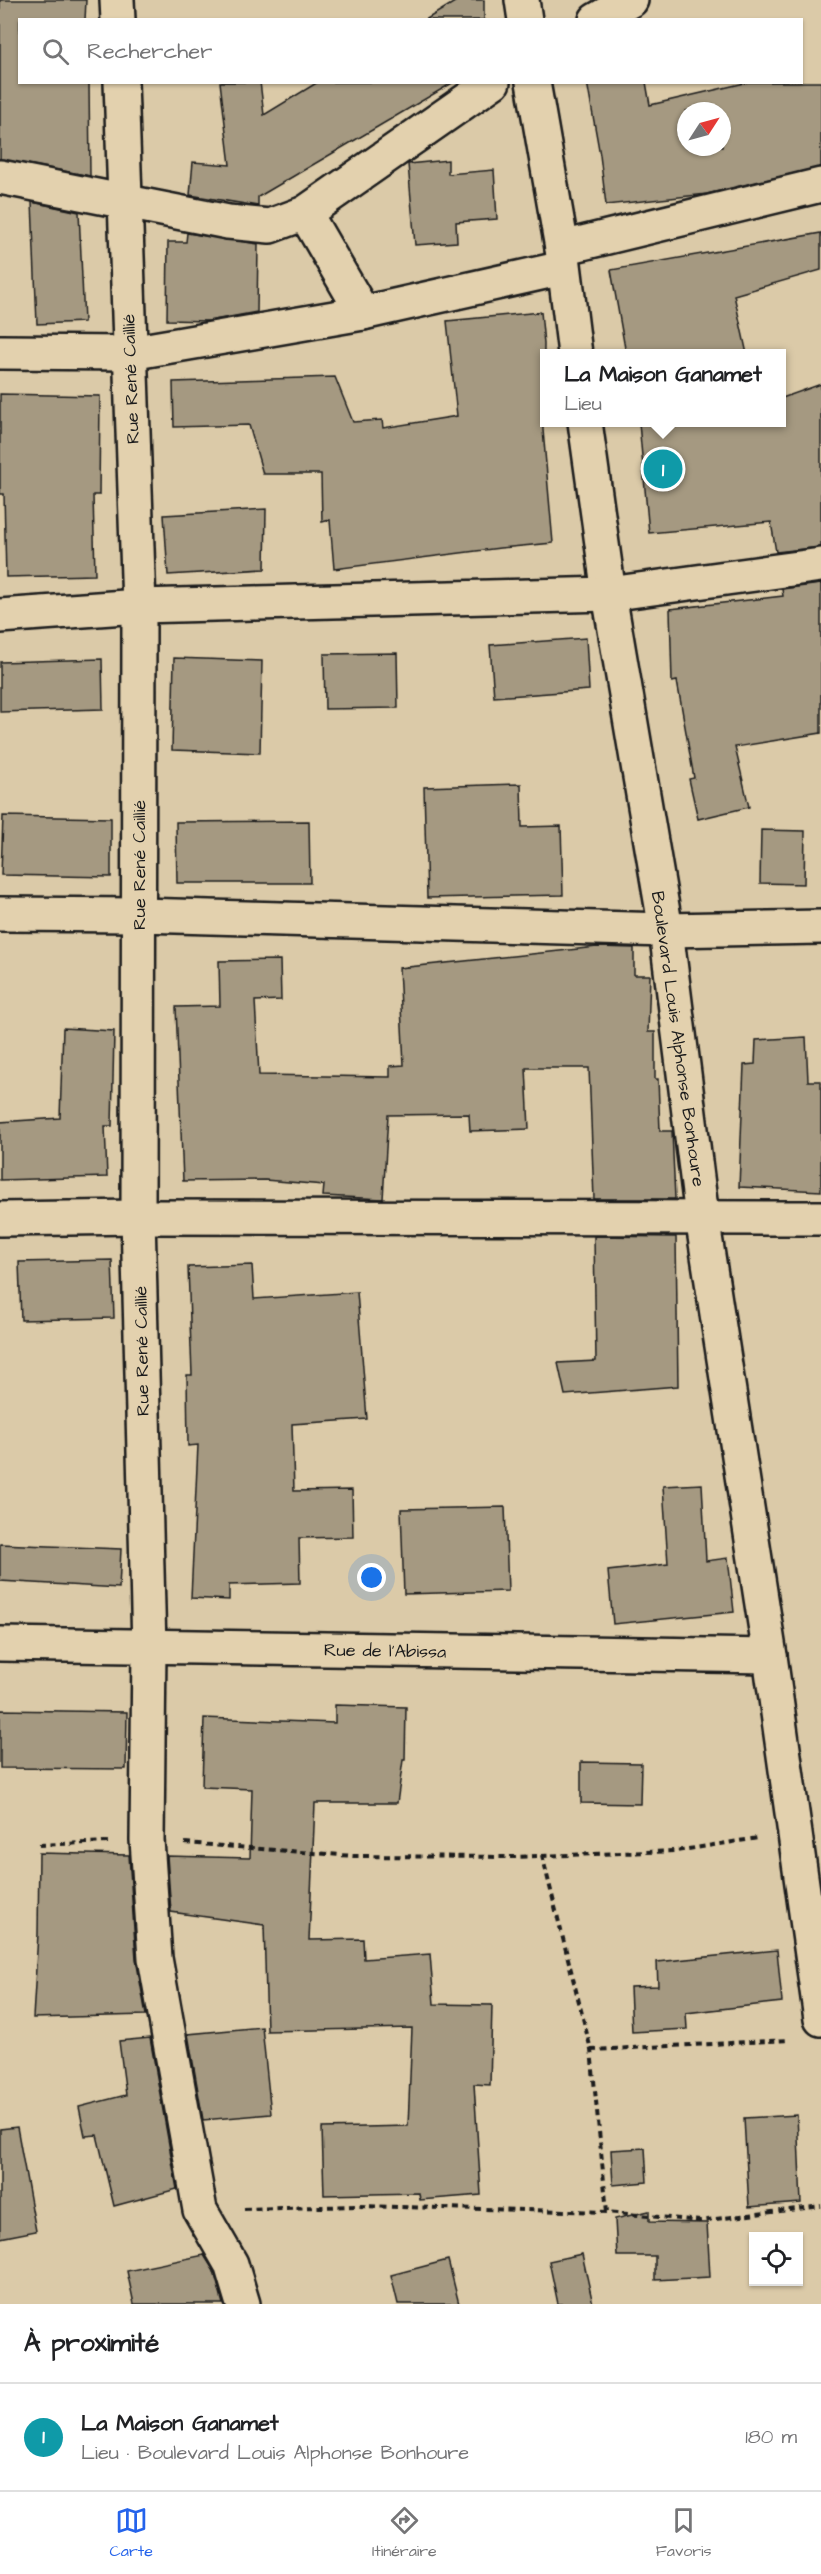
<!DOCTYPE html>
<html lang="fr">
<head>
<meta charset="utf-8">
<style>
	body { margin:0; font-family:"Architects Daughter",sans-serif; background:#f6f6f6; color:#202124 }
	.controls { position:absolute; right:18px; bottom:18px; display:grid; overflow:hidden; border-radius:0px; box-shadow:0 2px 4px #0004 }
	.controls button { width:54px; height:54px; display:grid; place-items:center; padding:0; border:0; border-bottom:2px solid #e0e0e0; background:#fff; color:#202124; font:30px sans-serif }
	.compass { position:absolute; left:677px; top:102px; width:54px; height:54px; border-radius:50%; background:#fff; box-shadow:0 2px 4px #0004; rotate:54deg }
	.you { position:absolute; left:372px; top:1578px; width:21px; height:21px; margin:-15px; border:4px solid #fff; border-radius:50%; background:#1a73e8; box-shadow:0 0 0 9px #1a73e833 }
	.badge { display:grid; place-items:center; width:39px; height:39px; border-radius:50%; background:#2563eb; color:#fff; font-size:20px; font-weight:700 }
	.pin { position:absolute; translate:-50% -50%; border:3px solid #fff; box-shadow:0 2px 6px #0006 }
	.popup { position:absolute; left:540px; top:349px; width:246px; height:78px; box-sizing:border-box; display:grid; place-content:center; border-radius:0px; background:#fff; filter:drop-shadow(0 2px 4px #0005); font-size:20px; white-space:nowrap; color:#757577 }
	.popup b { font-size:22px; color:#202124 }
	.popup::after { content:''; position:absolute; left:50%; top:100%; margin-left:-12px; border:12px solid transparent; border-top-color:#fff }
	.list { margin:0; padding:0; list-style:none }
	h2 { display:flex; justify-content:space-between; align-items:center; height:78px; margin:0; padding:0 24px; font-size:26px }
	h2 small { font-size:20px; font-weight:400; color:#757577 }
	.list li { display:grid; grid-template-columns:39px 1fr auto; gap:18px; align-items:center; box-sizing:border-box; height:108px; padding:0 24px; border-top:2px solid #e0e0e0 }
	.list b { display:block; font-size:22px; white-space:nowrap }
	.list p { margin:0; font-size:20px; white-space:nowrap; color:#757577 }
	.list em { font-size:20px; font-style:normal; color:#757577 }
	.icon { flex:none; width:33px; height:33px; fill:none; stroke:currentColor; stroke-width:2; stroke-linecap:round; stroke-linejoin:round }
	.map { position:relative; flex:none; width:821px; height:2304px; overflow:hidden }
	.search { position:absolute; background:#fff; box-shadow:0 2px 4px #0004; left:18px; right:18px; top:18px; height:66px; display:flex; align-items:center; gap:15px; box-sizing:border-box; padding:0 21px; border-radius:0px; color:#757577; font-size:22px }
	.sheet { height:186px; background:#fff }
	nav { display:flex; justify-content:space-around; align-items:center; box-sizing:border-box; height:84px; border-top:2px solid #e0e0e0; background:#fff; font-size:16px; color:#757577 }
	nav a { display:grid; justify-items:center; gap:3px }
	nav .on { color:#2563eb }
	.map>svg:first-child { display:block }
	.building { fill:#a59981; stroke:#1c1c1c; stroke-width:1.5; fill-rule:evenodd }
	.lines { fill:none; stroke-linecap:round; stroke-linejoin:round }
	.minor-casing { stroke:#1c1c1c; stroke-width:38 }
	.path { stroke:#1c1c1c; stroke-width:4; stroke-dasharray:6 4.5; stroke-linecap:butt }
	.minor { stroke:#e3d1ae; stroke-width:33 }
	.labels { text-anchor:middle; dominant-baseline:central; stroke-width:6; stroke-linejoin:round; paint-order:stroke }
	.street-label { font-size:18px; fill:#1c1c1c; stroke:#e3d1ae }
</style>
</head>
<body>
<div class="map">
<svg width="821" height="2304" viewBox="0 0 821 2304">
	<rect width="100%" height="100%" fill="#dbcaa8"/>
	<filter id="ink" filterUnits="userSpaceOnUse"><feTurbulence type="fractalNoise" baseFrequency=".0167" numOctaves="2"/><feDisplacementMap in="SourceGraphic" scale="12" xChannelSelector="R" yChannelSelector="G"/><feConvolveMatrix kernelMatrix="1 2 1 2 8 2 1 2 1" color-interpolation-filters="sRGB"/></filter>
	<g filter="url(#ink)">
		<g class="building">
			<path d="M0,0H86L85,20H20V82H89L90,176L0,159Z"/>
			<path d="M458,0H484V20H425Z"/>
			<path d="M220,82H260L264,115L318,82H454L258,197V206L190,195L193,162L230,165Z"/>
			<path d="M587,82H646L650,105L749,82H821V167L707,194L606,205L600,155ZM686,111H722V147H686Z"/>
			<path d="M448,160V174L494,170L497,219L456,222L457,242L415,245L408,164Z"/>
			<path d="M32,202L79,212L84,322L37,324Z"/>
			<path d="M187,233L258,244L257,312L208,321L167,320L168,242H186Z"/>
			<path d="M821,233V270L734,295L747,354H626L611,270Z"/>
			<path d="M541,312L544,344L543,430L553,543L500,548L334,569L330,520L322,522L321,474H263L249,425L174,427L173,382L335,377L353,422L382,420L383,428L457,416L447,321Z"/>
			<path d="M821,384V547L776,552L771,522L649,533L639,423H782V398Z"/>
			<path d="M0,394L100,396L99,495H93L95,575L6,577L4,494H0Z"/>
			<path d="M266,509L265,569L168,575L164,515Z"/>
			<path d="M821,584V733L735,747L749,807L698,819L689,779L694,778L677,681L672,682L670,609L783,596L782,589Z"/>
			<path d="M586,638L589,690L494,697L490,645Z"/>
			<path d="M397,653L398,708L325,709L324,654Z"/>
			<path d="M174,658L262,661L260,753L172,750Z"/>
			<path d="M102,659L103,709L0,712V662Z"/>
			<path d="M521,784L522,827L561,826L563,895L427,898L424,787Z"/>
			<path d="M3,816L111,818V877L1,875Z"/>
			<path d="M309,821L310,883H177L176,822Z"/>
			<path d="M761,830L805,831L804,884L760,883Z"/>
			<path d="M597,947L634,948V975H650L648,1032H655V1079H658L660,1131H672L675,1199H594L589,1068H526L529,1129L470,1131L469,1114L388,1115L383,1199L323,1196L324,1185L265,1180L183,1181L176,1007L220,1006L219,961L280,960L281,1000L255,1001L259,1075L390,1077V1066L404,1065L399,968Z"/>
			<path d="M63,1028L114,1031L112,1126H105L107,1177L0,1180V1122L60,1118Z"/>
			<path d="M806,1037L808,1081H821V1191L739,1187L744,1065L755,1064L756,1040Z"/>
			<path d="M594,1236L676,1237L678,1386L565,1395L558,1363L596,1361Z"/>
			<path d="M112,1260L114,1318L21,1320L19,1262Z"/>
			<path d="M252,1265L254,1299L357,1292L367,1419L292,1424L294,1491L352,1490L353,1537L299,1538L300,1583L229,1585V1600L191,1598L198,1445L188,1446L187,1375H192L188,1267Z"/>
			<path d="M702,1484L706,1561L728,1558L734,1612L613,1624L608,1571L668,1564L663,1486Z"/>
			<path d="M505,1507L508,1591L404,1594L401,1509Z"/>
			<path d="M0,1544L121,1549L119,1588L0,1581Z"/>
			<path d="M335,1705L406,1707L405,1760H403L397,1803H315L309,1940L363,1939L364,1959L430,1954L434,2004L492,2005L490,2085L474,2084L481,2195L420,2200L419,2193L324,2195L322,2128L408,2126L412,2028L267,2031L264,1925L171,1912L167,1856L250,1858L252,1789L202,1787L204,1718L335,1723Z"/>
			<path d="M0,1710L127,1712L126,1769L0,1768Z"/>
			<path d="M581,1762L641,1763L640,1804L581,1803Z"/>
			<path d="M39,1853L129,1855L136,1959L146,2015L33,2018L38,1934Z"/>
			<path d="M777,1950L782,2002L686,2013L687,2029L632,2032L630,1987L658,1986L657,1962Z"/>
			<path d="M262,2027L271,2114L203,2120L188,2034Z"/>
			<path d="M150,2038L177,2189L114,2206L97,2135L85,2136L79,2107L126,2095L119,2041Z"/>
			<path d="M797,2115L801,2203L749,2207L744,2118Z"/>
			<path d="M17,2127L36,2231L0,2238V2129Z"/>
			<path d="M645,2148L647,2182L613,2185L611,2150Z"/>
			<path d="M649,2211V2222L707,2223L710,2277L655,2280V2256H617L615,2219Z"/>
			<path d="M582,2254L593,2304H558L549,2261Z"/>
			<path d="M204,2255L214,2271L223,2304H134L127,2271Z"/>
			<path d="M448,2260L459,2304H398L391,2275Z"/>
		</g>
		<g class="lines">
			<defs>
				<g id="minor">
					<path d="M117,0L118,20"/>
					<path d="M522,0L525,20"/>
					<path d="M596,20L631,0"/>
					<path d="M121,82L139,606L138,1217L149,1648L147,1840L155,1958L200,2210L231,2264L243,2304"/>
					<path d="M533,82L562,248L575,354"/>
					<path d="M0,177L228,222L270,226L305,213L493,82"/>
					<path d="M305,213L363,313"/>
					<path d="M562,248L821,185"/>
					<path d="M0,352L130,353L363,313L563,268"/>
					<path d="M585,422L609,594L666,930L702,1217L770,1656L821,2019"/>
					<path d="M0,616L139,606L609,594L821,565"/>
					<path d="M0,914L140,915L666,930L821,927"/>
					<path d="M0,1219L138,1217L821,1218"/>
					<path d="M0,1644L770,1656"/>
				</g>
			</defs>
			<use href="#minor" class="minor-casing"/>
			<g class="path">
				<path d="M185,1843L353,1856L513,1857L676,1851L758,1838"/>
				<path d="M39,1845L108,1842"/>
				<path d="M542,1855L591,2050L607,2212"/>
				<path d="M591,2050L790,2040"/>
				<path d="M244,2209L358,2206L607,2212L700,2221L821,2206"/>
			</g>
			<use href="#minor" class="minor"/>
		</g>
	</g>
	<g class="labels">
		<g class="street-label">
			<text transform="translate(131 379) rotate(-92)">Rue René Caillié</text>
			<text transform="translate(139 865) rotate(-90)">Rue René Caillié</text>
			<text transform="translate(678 1039) rotate(82)">Boulevard Louis Alphonse Bonhoure</text>
			<text transform="translate(142 1351) rotate(-91)">Rue René Caillié</text>
			<text transform="translate(385 1651) rotate(1)">Rue de l'Abissa</text>
		</g>
	</g>
</svg>
<div class="controls">
<button><svg class="icon" aria-label="locate" viewBox="0 0 24 24"><circle cx="12" cy="12" r="6"/><path d="M12 2v4M12 18v4M2 12h4M18 12h4"/></svg></button>
</div>
<svg class="compass" viewBox="-18 -18 36 36"><path d="M0-13l5 13h-10z" fill="#e53935"/><path d="M0 13l5-13h-10z" fill="#757577"/></svg>
<div class="you"></div>
<div class="pin badge" style="left:663px;top:469px;background:#0f9aa8">1</div>
<div class="popup"><b>La Maison Ganamet</b>Lieu</div>
<div class="search"><svg class="icon" aria-label="search" viewBox="0 0 24 24"><circle cx="10" cy="10" r="6"/><path d="M15 15l6 6"/></svg>Rechercher</div>
</div>
<section class="sheet">
<h2>À proximité<small></small></h2>
<ul class="list">
<li><span class="badge" style="background:#0f9aa8">1</span><div><b>La Maison Ganamet</b><p>Lieu · Boulevard Louis Alphonse Bonhoure</p></div><em>180 m</em></li>
</ul>
</section>
<nav>
<a class="on"><svg class="icon" aria-label="map" viewBox="0 0 24 24"><path d="M3 6l6-2 6 2 6-2v14l-6 2-6-2-6 2zM9 4v14M15 6v14"/></svg>Carte</a>
<a><svg class="icon" aria-label="directions" viewBox="0 0 24 24"><path d="M12 3l9 9-9 9-9-9zM9 14v-3h6M13 9l2 2-2 2"/></svg>Itinéraire</a>
<a><svg class="icon" aria-label="saved" viewBox="0 0 24 24"><path d="M7 4h10v16l-5-4-5 4z"/></svg>Favoris</a>
</nav>
</body>
</html>
